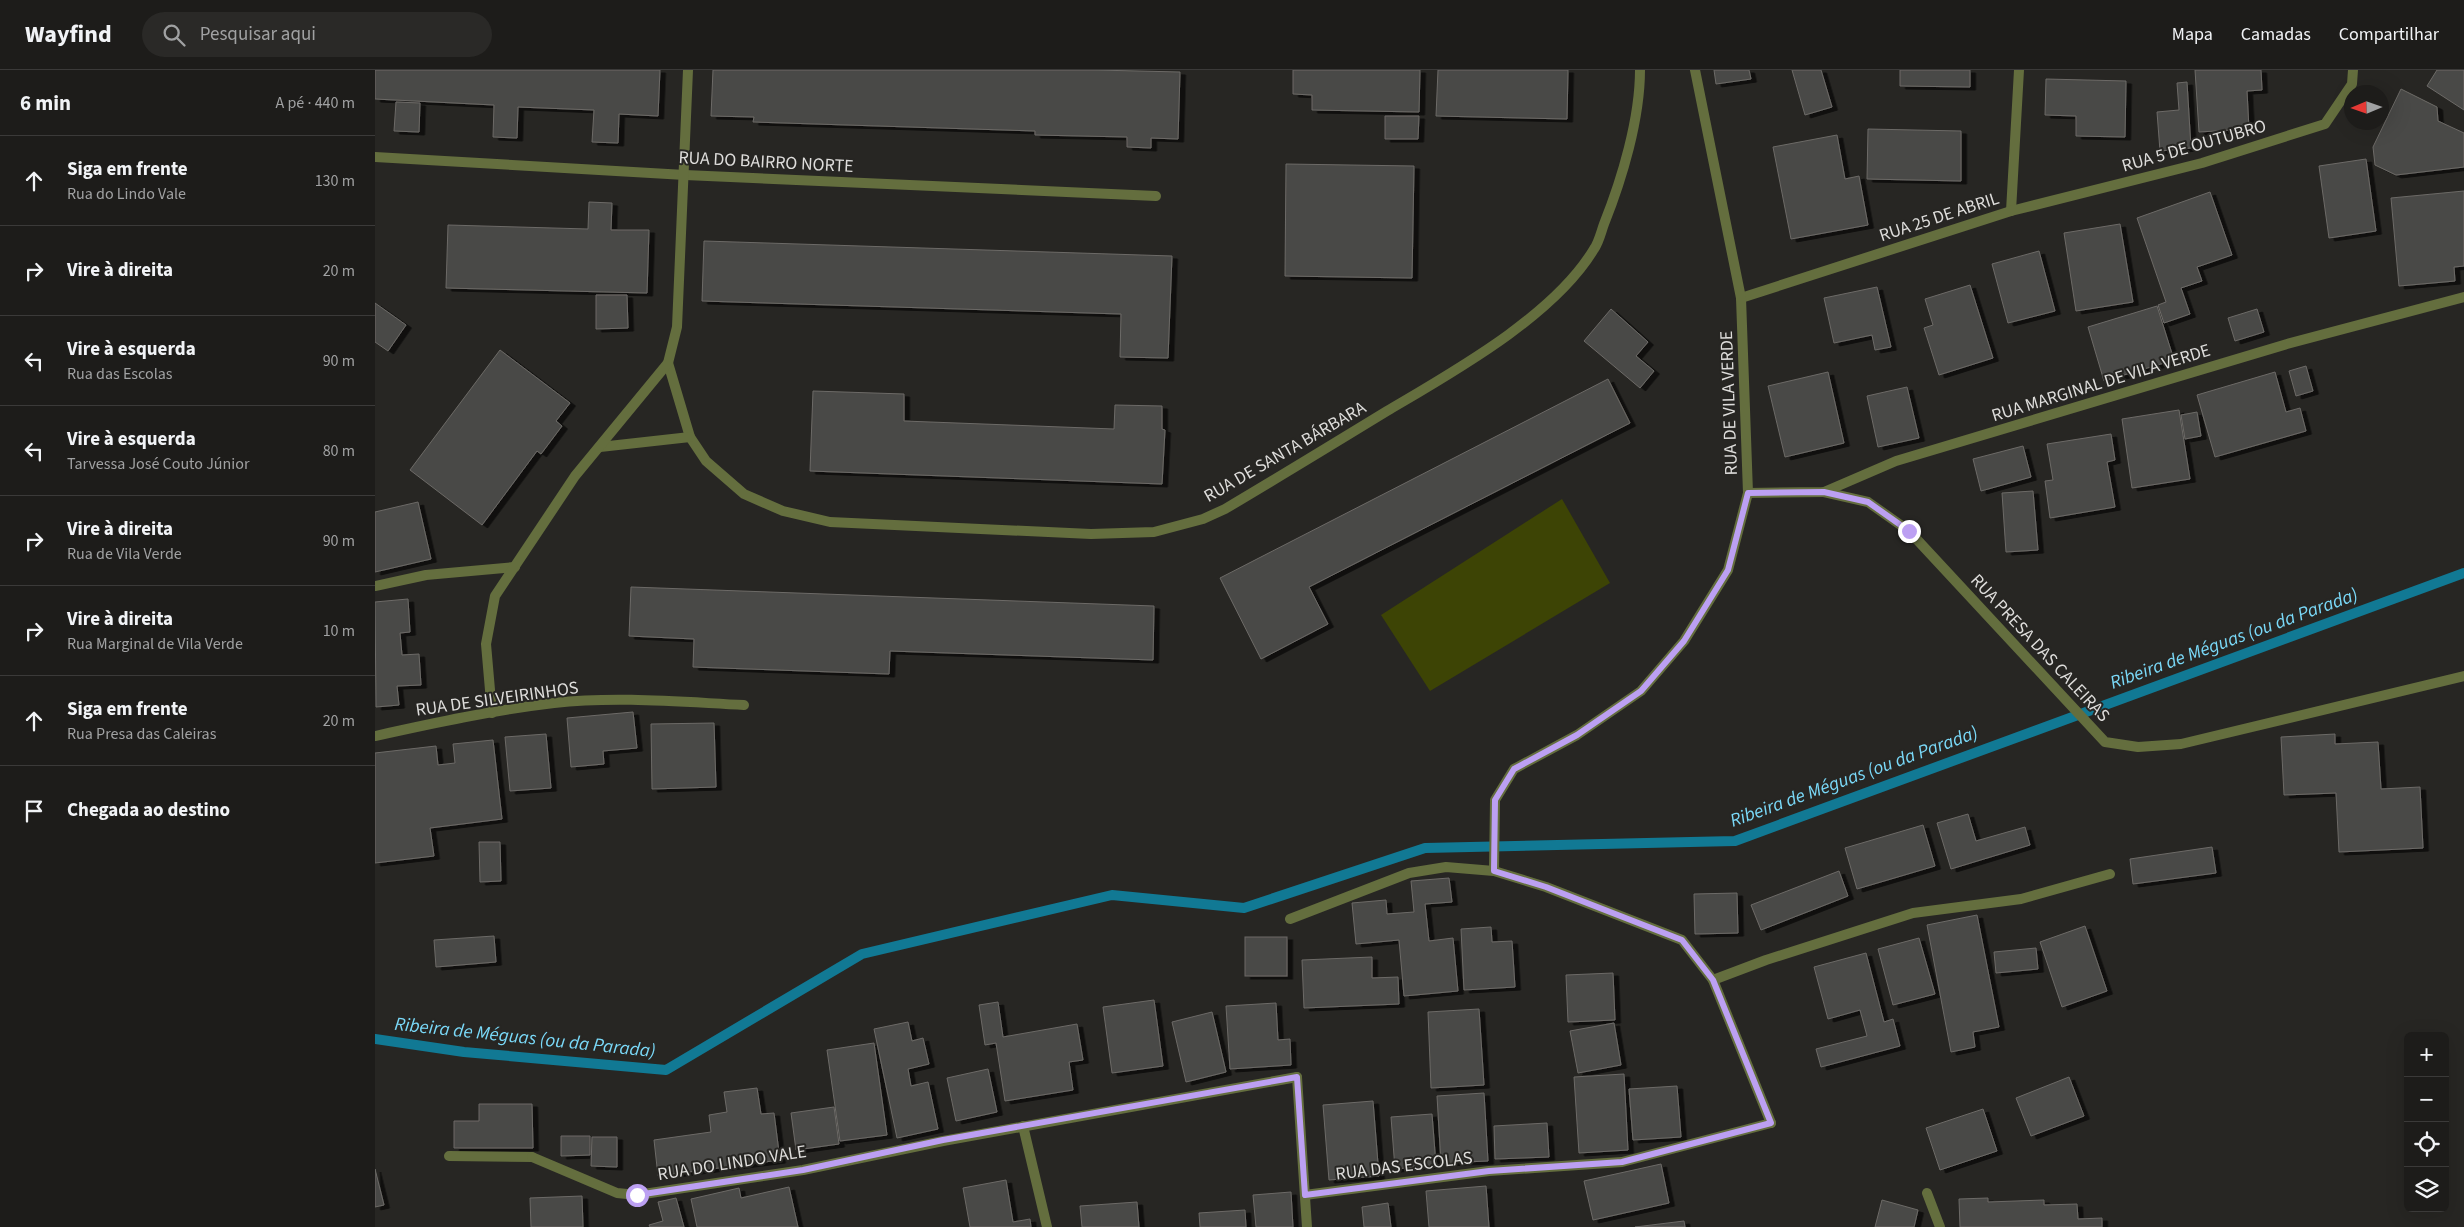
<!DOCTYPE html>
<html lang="pt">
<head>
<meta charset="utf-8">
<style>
	body { margin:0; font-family:"Source Sans 3",sans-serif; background:#2a2927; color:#f1f3f6 }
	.controls { position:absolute; right:15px; bottom:15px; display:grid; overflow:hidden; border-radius:8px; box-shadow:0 5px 20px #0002 }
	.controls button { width:45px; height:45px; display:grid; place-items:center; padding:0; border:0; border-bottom:1px solid #3b3a39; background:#1d1c1a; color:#f1f3f6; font:25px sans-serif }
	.compass { position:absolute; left:1969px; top:15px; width:45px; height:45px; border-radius:50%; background:#1d1c1a; box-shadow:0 5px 20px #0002; rotate:268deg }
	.stop { position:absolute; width:15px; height:15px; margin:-11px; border:4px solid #bca0f2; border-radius:50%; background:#fff }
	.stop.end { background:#bca0f2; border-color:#fff; box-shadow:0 1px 5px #0008 }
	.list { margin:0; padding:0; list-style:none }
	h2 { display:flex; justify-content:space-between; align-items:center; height:65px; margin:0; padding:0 20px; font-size:21px }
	h2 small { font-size:16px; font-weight:400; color:#a0a1a2 }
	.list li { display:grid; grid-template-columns:32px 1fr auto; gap:15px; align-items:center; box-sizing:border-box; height:90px; padding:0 20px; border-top:1px solid #3b3a39 }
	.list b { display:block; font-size:19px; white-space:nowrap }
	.list p { margin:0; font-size:16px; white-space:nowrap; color:#a0a1a2 }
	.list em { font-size:16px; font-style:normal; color:#a0a1a2 }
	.icon { flex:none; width:28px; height:28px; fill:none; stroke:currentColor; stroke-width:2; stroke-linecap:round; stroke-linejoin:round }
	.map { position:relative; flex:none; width:2089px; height:1157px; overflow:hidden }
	header { display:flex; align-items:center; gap:30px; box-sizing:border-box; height:70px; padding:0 25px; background:#1d1c1a; border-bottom:1px solid #3b3a39 }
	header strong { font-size:24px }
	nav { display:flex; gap:28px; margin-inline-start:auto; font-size:18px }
	.search { width:350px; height:45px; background:#2a2927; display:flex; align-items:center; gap:12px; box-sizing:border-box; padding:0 18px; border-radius:28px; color:#a0a1a2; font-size:19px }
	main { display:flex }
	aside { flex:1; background:#1d1c1a }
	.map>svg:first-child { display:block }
	.park { fill:#3d4405 }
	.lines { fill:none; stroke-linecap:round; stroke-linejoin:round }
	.stream { stroke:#117994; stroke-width:10 }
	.building { fill:#4a4946; stroke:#6c6a67; filter:url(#shadow) }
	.service { stroke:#646e3e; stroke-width:10 }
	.minor { stroke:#646e3e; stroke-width:10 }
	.route { stroke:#bca0f2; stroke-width:6 }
	.labels { text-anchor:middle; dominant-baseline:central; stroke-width:4; stroke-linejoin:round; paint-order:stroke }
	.street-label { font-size:18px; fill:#dedddb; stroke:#272623 }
	.water-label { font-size:19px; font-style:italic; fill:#7ad9f8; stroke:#272623 }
</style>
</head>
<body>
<header>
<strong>Wayfind</strong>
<div class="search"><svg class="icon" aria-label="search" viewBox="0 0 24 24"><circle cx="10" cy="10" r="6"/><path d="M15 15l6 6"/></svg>Pesquisar aqui</div>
<nav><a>Mapa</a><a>Camadas</a><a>Compartilhar</a></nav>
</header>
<main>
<aside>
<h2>6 min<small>A pé · 440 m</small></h2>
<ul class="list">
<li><svg class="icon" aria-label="ahead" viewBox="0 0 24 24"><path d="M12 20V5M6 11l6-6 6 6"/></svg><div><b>Siga em frente</b><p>Rua do Lindo Vale</p></div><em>130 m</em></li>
<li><svg class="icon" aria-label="right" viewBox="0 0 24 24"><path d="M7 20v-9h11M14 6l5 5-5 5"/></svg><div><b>Vire à direita</b></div><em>20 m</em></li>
<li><svg class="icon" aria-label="left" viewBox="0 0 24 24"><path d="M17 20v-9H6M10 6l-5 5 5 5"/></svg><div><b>Vire à esquerda</b><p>Rua das Escolas</p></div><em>90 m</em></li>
<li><svg class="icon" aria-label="left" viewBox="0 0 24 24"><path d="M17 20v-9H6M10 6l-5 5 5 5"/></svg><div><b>Vire à esquerda</b><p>Tarvessa José Couto Júnior</p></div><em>80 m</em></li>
<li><svg class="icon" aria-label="right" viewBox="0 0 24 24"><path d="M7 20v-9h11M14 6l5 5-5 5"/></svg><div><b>Vire à direita</b><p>Rua de Vila Verde</p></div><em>90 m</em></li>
<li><svg class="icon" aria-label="right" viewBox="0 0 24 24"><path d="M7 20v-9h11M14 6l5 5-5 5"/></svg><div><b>Vire à direita</b><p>Rua Marginal de Vila Verde</p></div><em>10 m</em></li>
<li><svg class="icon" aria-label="ahead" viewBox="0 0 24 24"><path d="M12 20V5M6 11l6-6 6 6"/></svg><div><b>Siga em frente</b><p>Rua Presa das Caleiras</p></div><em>20 m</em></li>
<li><svg class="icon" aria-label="arrive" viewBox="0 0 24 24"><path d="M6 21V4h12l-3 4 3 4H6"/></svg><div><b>Chegada ao destino</b></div></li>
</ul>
</aside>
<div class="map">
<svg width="2089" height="1157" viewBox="0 0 2089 1157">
	<defs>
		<filter id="shadow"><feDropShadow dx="5.5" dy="3" stdDeviation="0" flood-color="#0009"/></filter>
	</defs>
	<rect width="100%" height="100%" fill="#272623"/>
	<path class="park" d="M1187,429L1235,513L1055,621L1006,545Z"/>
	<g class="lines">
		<path class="stream" d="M0,969L89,982L291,1000L487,884L737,825L869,838L1050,778L1360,771L2089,503"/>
	</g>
	<g class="building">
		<path d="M0,0H285L283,46L244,44L243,73L217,72L219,40L143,37L142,68L118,67L119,35L0,29Z"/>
		<path d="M338,0H721L805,2L803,69L776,68V78L752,77V67L660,65V61L378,52L379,47L336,46Z"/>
		<path d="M918,0H1045L1044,42L937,40V25L918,24Z"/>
		<path d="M1063,0H1193L1192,49L1061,46Z"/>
		<path d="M1339,0H1374L1376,9L1341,14Z"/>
		<path d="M1417,0H1446L1457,37L1430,45Z"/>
		<path d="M1525,0H1595V17L1525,16Z"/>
		<path d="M1820,0H1886L1887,20L1872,21L1874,59L1824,62Z"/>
		<path d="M2062,0H2089V40L2052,16Z"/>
		<path d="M1671,9L1751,11L1750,67L1701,66V46L1670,45Z"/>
		<path d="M1812,12L1816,78L1785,81L1782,42L1804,40L1802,13Z"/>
		<path d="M2026,19L2062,37L2063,51L2089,63V97L2021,105L2000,95L1998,77Z"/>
		<path d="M21,32L45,33L44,62L19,61Z"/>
		<path d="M1010,46H1044L1043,69H1010Z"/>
		<path d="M1493,59L1586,61V111L1492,109Z"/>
		<path d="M1462,65L1470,109L1484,106L1493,155L1416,169L1398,77Z"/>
		<path d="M1991,89L2001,161L1954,168L1944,96Z"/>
		<path d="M911,94L1039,96L1037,208L910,206Z"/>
		<path d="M2089,121V196L2079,197L2080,211L2024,216L2016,128Z"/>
		<path d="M1835,122L1857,185L1822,197L1827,211L1806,218L1815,244L1789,253L1783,235L1791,232L1762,148Z"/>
		<path d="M214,132L237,133L236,160H274L272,223L71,218L73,155L213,159Z"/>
		<path d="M1745,154L1758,232L1701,241L1689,163Z"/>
		<path d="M329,171L797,186L793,288L745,287L746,244L327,231Z"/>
		<path d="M1664,181L1680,241L1633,253L1617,194Z"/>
		<path d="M1595,215L1618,288L1564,305L1549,258L1558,255L1550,229Z"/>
		<path d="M1502,217L1516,277L1500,280L1497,265L1459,273L1449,228Z"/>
		<path d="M221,225H252L253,258L221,259Z"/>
		<path d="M0,233L31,255L13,281L0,272Z"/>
		<path d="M1782,236L1799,290L1729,311L1713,257Z"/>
		<path d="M1236,239L1273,272L1261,286L1279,301L1265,318L1209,271Z"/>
		<path d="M1882,239L1889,262L1860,271L1853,248Z"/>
		<path d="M125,280L195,333L181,351L187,356L166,384L162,381L107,455L35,400Z"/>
		<path d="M1931,296L1938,321L1921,326L1914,301Z"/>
		<path d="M1453,302L1469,373L1410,387L1393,316Z"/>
		<path d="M1900,302L1911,342L1925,338L1931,361L1840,387L1822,325Z"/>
		<path d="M1233,309L1255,353L934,517L953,554L886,589L845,508Z"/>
		<path d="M1532,317L1544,368L1503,377L1492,326Z"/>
		<path d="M438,321L529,324V351L739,359L740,335L787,336V359L790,360L787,414L435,401Z"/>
		<path d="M1804,340L1815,409L1757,418L1747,349Z"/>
		<path d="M1822,342L1826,366L1810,369L1806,345Z"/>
		<path d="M1736,364L1740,390L1732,392L1740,437L1675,448L1670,411L1678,410L1672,374Z"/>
		<path d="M1648,376L1656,407L1606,421L1598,389Z"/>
		<path d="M1658,421L1663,480L1631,482L1627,423Z"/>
		<path d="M43,432L56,489L0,502V442Z"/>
		<path d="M256,517L779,536L778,590L515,581L514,604L318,597L319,569L254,566Z"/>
		<path d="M33,529L35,562L25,563L27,585L44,584L46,615L22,616L24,635L1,637L0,532Z"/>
		<path d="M258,642L262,678L228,681L229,694L196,697L192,648Z"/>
		<path d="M339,653L341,717L277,719L276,654Z"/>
		<path d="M171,664L176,718L135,721L130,667Z"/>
		<path d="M1960,664V674L2003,672L2006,719L2045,717L2048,778L1964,782L1961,723L1909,725L1906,667Z"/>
		<path d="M118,670L127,749L55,758L59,786L0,793V683L61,676L63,695L80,693L78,674Z"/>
		<path d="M1593,744L1601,771L1650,757L1655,775L1576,799L1562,753Z"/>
		<path d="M1548,755L1560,796L1482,819L1470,778Z"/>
		<path d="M104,772H125L126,811L105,812Z"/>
		<path d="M1837,777L1841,803L1758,814L1755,789Z"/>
		<path d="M1464,801L1473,826L1386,860L1376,835Z"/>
		<path d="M1074,808L1077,832L1050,834L1054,871L1078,868L1083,921L1029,926L1024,870L981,874L977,833L1011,830L1012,844L1039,842L1036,811Z"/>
		<path d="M1362,823L1363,863L1320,864L1319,824Z"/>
		<path d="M1602,845L1624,957L1598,962L1600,977L1576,982L1552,855Z"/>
		<path d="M1710,856L1732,921L1687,937L1665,872Z"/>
		<path d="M1116,857L1117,872L1137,871L1140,917L1089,920L1086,859Z"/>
		<path d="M119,866L121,892L61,897L59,870Z"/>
		<rect x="870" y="867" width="42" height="39"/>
		<path d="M1544,868L1560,924L1518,935L1503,879Z"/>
		<path d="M1661,878L1663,899L1621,903L1619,882Z"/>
		<path d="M1491,883L1509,952L1518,949L1525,976L1446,997L1441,979L1492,966L1485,940L1453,949L1439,897Z"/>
		<path d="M997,887V908L1023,907L1024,934L929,938L927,890Z"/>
		<path d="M1238,903L1240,950L1193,952L1191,905Z"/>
		<path d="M779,930L788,996L737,1003L728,937Z"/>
		<path d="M623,932L628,967L702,954L708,990L694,992L698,1020L630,1031L621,973L610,975L604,935Z"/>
		<path d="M901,933L903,970L915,969L916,995L855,999L851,936Z"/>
		<path d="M1104,939L1109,1015L1056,1018L1053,942Z"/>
		<path d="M837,942L851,1002L811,1012L797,952Z"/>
		<path d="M533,952L537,971L548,968L554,994L533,999L536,1016L553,1012L563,1059L522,1068L499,959Z"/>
		<path d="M1239,953L1246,995L1203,1003L1195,961Z"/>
		<path d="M499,973L512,1065L465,1071L452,980Z"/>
		<path d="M613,999L622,1042L581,1051L572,1008Z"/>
		<path d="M1249,1004L1253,1080L1204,1083L1199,1007Z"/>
		<path d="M1694,1007L1709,1046L1656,1066L1641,1028Z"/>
		<path d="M1302,1016L1306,1067L1258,1070L1254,1019Z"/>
		<path d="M382,1018L386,1044L399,1043L405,1090L283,1106L279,1070L336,1062L334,1045L352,1042L349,1022Z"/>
		<path d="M1109,1023L1113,1091L1066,1093L1062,1026Z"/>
		<path d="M998,1031L1004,1106L954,1110L948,1035Z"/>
		<path d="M104,1034H157L158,1078H79V1051H104Z"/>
		<path d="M459,1037L464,1074L421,1080L416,1043Z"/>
		<path d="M1608,1039L1622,1081L1565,1100L1551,1058Z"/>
		<path d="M1057,1044L1061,1095L1020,1099L1016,1047Z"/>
		<path d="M1172,1053L1174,1087L1120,1089L1119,1056Z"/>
		<path d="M186,1066H215V1085L186,1086Z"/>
		<path d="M217,1067H242V1097L216,1096Z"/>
		<path d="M1286,1094L1294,1133L1218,1150L1209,1111Z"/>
		<path d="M0,1099L9,1135L0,1137Z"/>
		<path d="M631,1110L638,1152L655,1149L656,1157H595L588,1118Z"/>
		<path d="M1111,1116L1114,1157H1054L1051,1121Z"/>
		<path d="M414,1117L423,1157H322L316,1129L364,1118L366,1128Z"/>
		<path d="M916,1122L918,1157H881L878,1125Z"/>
		<path d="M207,1126L208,1157H156L155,1128Z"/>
		<path d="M301,1128L309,1157H275L274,1155L288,1151L283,1132Z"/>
		<path d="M1613,1128V1132L1669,1130V1135L1702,1134L1703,1149L1727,1148V1157H1585L1584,1129Z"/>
		<path d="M1507,1130L1543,1140L1539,1157H1500Z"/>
		<path d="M762,1132L764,1157H707L705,1136Z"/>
		<path d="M1013,1133L1016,1157H989L987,1137Z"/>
		<path d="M870,1140L871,1157H825L824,1143Z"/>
		<path d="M1309,1151L1310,1157H1260Z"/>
	</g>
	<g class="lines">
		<g class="service">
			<path d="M0,516L51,505L140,497"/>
			<path d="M922,1007L932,1157"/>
			<path d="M74,1086L157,1087"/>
			<path d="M930,1125L1114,1101L1247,1092L1396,1053"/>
		</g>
		<g class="minor">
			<path d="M0,87L310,105L781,126"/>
			<path d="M1636,141L1644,0"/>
			<path d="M1366,228L1636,141L1827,93L1950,54L1977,14L1978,0"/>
			<path d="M293,293L315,367L331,391L369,424L408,441L455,452L716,464L779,462L828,449L850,439C904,407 958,374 1012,341C1078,302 1179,246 1219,179C1224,172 1226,162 1229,154C1247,109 1265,49 1265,0"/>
			<path d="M225,377L315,367"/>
			<path d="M1449,422L1493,432L1534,461L1730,672L1763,677L1806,674L2089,606"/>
			<path d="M1373,423L1449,422L1521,391L1912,274L2089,227"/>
			<path d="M117,643L111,574L120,526L200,406L293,293L302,257L313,0"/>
			<path d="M0,666C59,653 119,640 179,633C242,626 306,632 369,635"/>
			<path d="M1119,801L1120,730L1139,699L1202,665L1266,621L1309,571L1353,500L1373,423L1366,228L1320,0"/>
			<path d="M915,849L1034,803L1071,797L1119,801L1171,817L1307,870L1338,910L1396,1053"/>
			<path d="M1338,910L1391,890L1538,843L1646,829L1735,804"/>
			<path d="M648,1056L672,1157"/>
			<path d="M157,1087L242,1123L262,1125L428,1100L568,1071L922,1007"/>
			<path d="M1552,1123L1565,1157"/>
		</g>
	</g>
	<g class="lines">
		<path class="route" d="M262,1125L428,1100L568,1070L922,1007L930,1125L1114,1101L1247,1092L1396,1053L1338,910L1307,870L1171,817L1119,801L1120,730L1139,699L1202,665L1266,621L1309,571L1353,500L1373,423L1449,422L1493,432L1534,461"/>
	</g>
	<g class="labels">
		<g class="street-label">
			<text transform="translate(1819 76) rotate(-16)">RUA 5 DE OUTUBRO</text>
			<text transform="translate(391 92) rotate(3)">RUA DO BAIRRO NORTE</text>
			<text transform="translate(1564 147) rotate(-18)">RUA 25 DE ABRIL</text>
			<text transform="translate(1726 313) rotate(-17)">RUA MARGINAL DE VILA VERDE</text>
			<text transform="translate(1354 333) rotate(-92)">RUA DE VILA VERDE</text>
			<text transform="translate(910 382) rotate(-30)">RUA DE SANTA BÁRBARA</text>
			<text transform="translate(1665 578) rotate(47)">RUA PRESA DAS CALEIRAS</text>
			<text transform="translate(122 629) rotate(-8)">RUA DE SILVEIRINHOS</text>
			<text transform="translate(357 1093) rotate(-9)">RUA DO LINDO VALE</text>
			<text transform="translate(1029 1096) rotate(-7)">RUA DAS ESCOLAS</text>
		</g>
		<g class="water-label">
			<text transform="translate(1859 569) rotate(-20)">Ribeira de Méguas (ou da Parada)</text>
			<text transform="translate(1479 707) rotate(-20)">Ribeira de Méguas (ou da Parada)</text>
			<text transform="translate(150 968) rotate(6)">Ribeira de Méguas (ou da Parada)</text>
		</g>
	</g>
</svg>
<div class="controls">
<button>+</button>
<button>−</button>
<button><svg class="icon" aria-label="locate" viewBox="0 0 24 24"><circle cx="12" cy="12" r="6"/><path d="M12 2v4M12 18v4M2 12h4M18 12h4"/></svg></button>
<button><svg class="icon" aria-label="layers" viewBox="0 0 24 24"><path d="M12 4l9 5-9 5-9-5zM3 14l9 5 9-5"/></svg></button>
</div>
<svg class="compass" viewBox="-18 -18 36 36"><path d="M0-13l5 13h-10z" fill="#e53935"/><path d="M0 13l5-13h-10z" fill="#a0a1a2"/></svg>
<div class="stop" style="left:262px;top:1125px"></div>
<div class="stop end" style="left:1534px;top:461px"></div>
</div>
</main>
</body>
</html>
